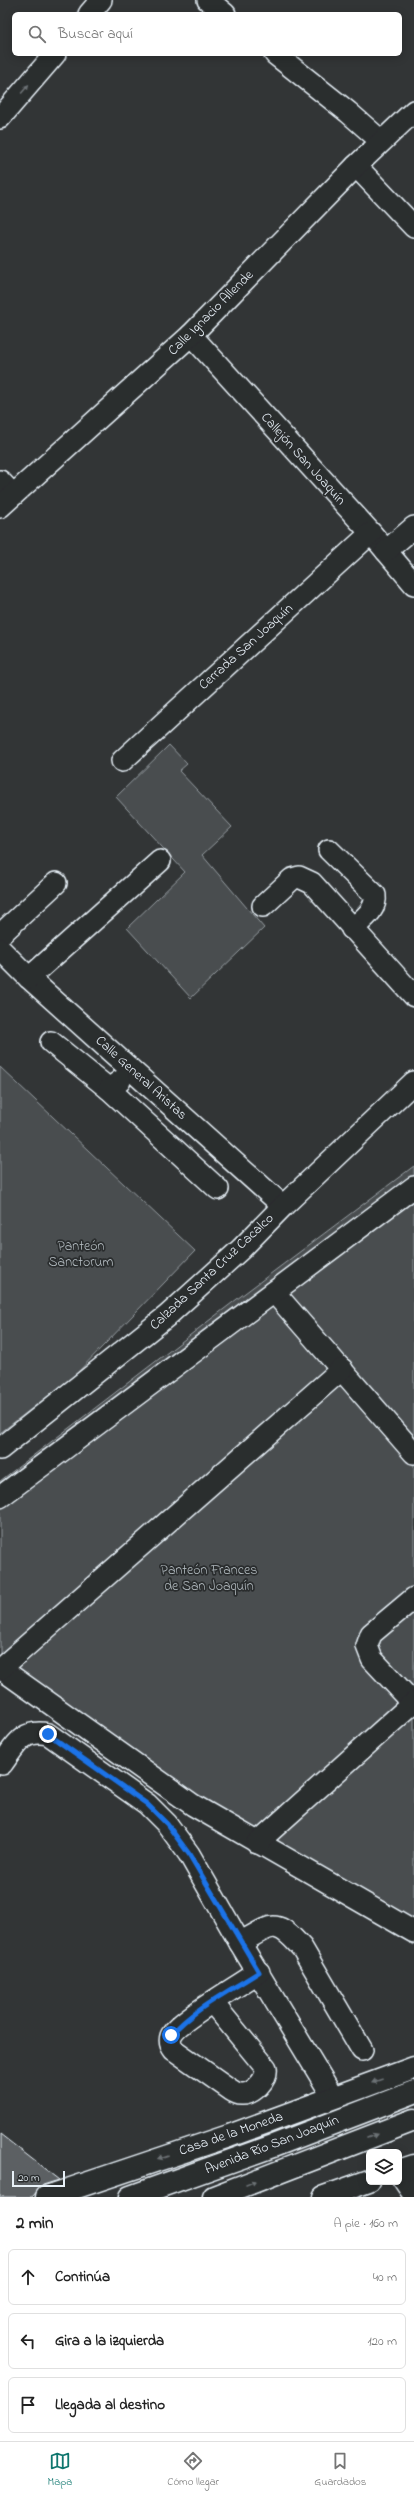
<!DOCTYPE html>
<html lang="es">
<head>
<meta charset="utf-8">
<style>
	body { margin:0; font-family:"Indie Flower",sans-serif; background:#f2f2f2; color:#222 }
	.controls { position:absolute; right:12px; bottom:12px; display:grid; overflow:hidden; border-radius:6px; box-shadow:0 2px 10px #0003 }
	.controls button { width:36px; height:36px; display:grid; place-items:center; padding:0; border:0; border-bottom:1px solid #e0e0e0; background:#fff; color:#222; font:20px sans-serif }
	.scale { position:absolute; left:12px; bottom:10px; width:53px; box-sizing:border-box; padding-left:4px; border:2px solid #e8f1f8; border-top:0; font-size:11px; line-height:14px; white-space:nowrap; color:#e8f1f8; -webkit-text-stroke:3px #2a2d2e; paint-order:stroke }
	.stop { position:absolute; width:12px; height:12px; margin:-9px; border:3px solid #1a73e8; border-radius:50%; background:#fff }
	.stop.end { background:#1a73e8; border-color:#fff; box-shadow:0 1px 4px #0008 }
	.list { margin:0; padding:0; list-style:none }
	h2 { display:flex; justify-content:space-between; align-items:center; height:52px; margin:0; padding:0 16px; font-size:17px }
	h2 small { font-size:13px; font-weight:400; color:#767676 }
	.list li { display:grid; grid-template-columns:26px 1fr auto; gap:12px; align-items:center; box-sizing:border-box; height:56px; margin:0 8px 8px; padding:0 8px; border:1px solid #e0e0e0; border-radius:6px }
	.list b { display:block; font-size:15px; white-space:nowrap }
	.list em { font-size:13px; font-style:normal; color:#767676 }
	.icon { flex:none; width:22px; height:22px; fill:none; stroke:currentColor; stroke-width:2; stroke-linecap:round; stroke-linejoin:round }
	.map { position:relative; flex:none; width:414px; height:2197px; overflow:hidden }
	.search { position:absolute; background:#fff; box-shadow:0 2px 10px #0003; left:12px; right:12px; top:12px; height:44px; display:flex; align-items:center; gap:10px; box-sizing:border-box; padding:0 14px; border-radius:6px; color:#767676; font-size:15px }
	.sheet { height:244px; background:#fff }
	nav { display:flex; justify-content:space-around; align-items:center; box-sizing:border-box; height:56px; border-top:1px solid #e0e0e0; background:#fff; font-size:11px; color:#767676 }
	nav a { display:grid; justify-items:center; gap:2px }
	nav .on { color:#0f766e }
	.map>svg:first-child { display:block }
	.green { fill:#494d4f; stroke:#989fa4 }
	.building { fill:#5c6063; stroke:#e8f1f8 }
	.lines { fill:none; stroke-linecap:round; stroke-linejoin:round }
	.minor-casing { stroke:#e8f1f8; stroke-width:24 }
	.major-casing { stroke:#e8f1f8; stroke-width:25 }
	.highway-casing { stroke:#e8f1f8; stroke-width:25 }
	.minor { stroke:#2a2d2e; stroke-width:21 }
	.major { stroke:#2a2d2e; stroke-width:22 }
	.highway { stroke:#2a2d2e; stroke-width:22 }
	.oneway { fill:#6c7275 }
	.route { stroke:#1a73e8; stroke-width:5 }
	.labels { text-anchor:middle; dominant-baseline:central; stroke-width:3.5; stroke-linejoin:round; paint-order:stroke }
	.street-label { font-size:14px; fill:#e8f1f8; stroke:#2a2d2e }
	.park-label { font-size:14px; fill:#b0b8bd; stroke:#2a2d2e }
</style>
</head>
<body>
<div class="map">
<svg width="414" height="2197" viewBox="0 0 414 2197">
	<rect width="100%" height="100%" fill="#323536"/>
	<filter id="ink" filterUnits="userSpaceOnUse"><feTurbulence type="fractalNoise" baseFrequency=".025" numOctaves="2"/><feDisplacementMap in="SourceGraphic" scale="8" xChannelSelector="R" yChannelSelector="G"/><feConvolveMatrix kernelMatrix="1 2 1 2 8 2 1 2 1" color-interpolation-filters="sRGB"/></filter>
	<g filter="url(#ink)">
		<g class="green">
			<path d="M169,745L187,764L179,771L232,827L202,855L264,928L191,998L127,928L185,872L116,797Z"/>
			<path d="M0,1067L195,1251L75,1375L0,1433Z"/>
			<path d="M414,1166V1945L281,1864L163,1797L0,1680V1481L241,1296Z"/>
		</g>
		<path class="building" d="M0,2134L59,2180L43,2185L32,2197H0Z"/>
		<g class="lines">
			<defs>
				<g id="minor">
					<path d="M208,0L225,14"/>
					<path d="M89,14L101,0"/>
					<path d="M275,54L348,112L381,141"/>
					<path d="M0,118L55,54"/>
					<path d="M356,166L414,227"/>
					<path d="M191,335L371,533L414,584"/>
					<path d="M0,481L13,495"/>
					<path d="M0,507L191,335L356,166L414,111"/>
					<path d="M386,551L414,527"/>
					<path d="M122,761L371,533"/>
					<path d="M329,850L375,895C377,910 363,919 352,929"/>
					<path d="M263,906L292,879L299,877L312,883L414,996"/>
					<path d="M0,935L56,883"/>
					<path d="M0,949L29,978L283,1206"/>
					<path d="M29,978L160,861"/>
					<path d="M51,1042L109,1089L120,1081"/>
					<path d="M109,1089L218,1189"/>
					<path d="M274,1292L414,1453"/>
					<path d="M0,1449L167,1316L241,1249L283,1206L414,1082"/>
					<path d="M0,1497L414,1187"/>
					<path d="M414,1598L371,1634L367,1646L372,1659L414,1704"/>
					<path d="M0,1668L193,1805L414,1932"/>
					<path d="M0,1669L342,1369"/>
					<path d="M2,1764C16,1745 22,1729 48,1734L147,1804L167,1824L189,1854L240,1943L333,2097"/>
					<path d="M257,1843L413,1703"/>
					<path d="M240,1943C272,1925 275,1917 302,1948L362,2050"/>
					<path d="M212,2002L266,2068C268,2079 253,2095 241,2094C238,2094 234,2092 231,2090L174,2050C171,2046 169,2042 171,2036C176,2022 243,1983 259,1972"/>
					<path d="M399,2173L414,2195"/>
				</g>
				<g id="major">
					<path d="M399,2171L414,2166"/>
					<path d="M47,2197L229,2136L414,2068"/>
					<path d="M324,2197L369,2181"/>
				</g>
				<g id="highway">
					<path d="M130,2197L273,2146L414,2092"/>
					<path d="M214,2197L414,2120"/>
				</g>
			</defs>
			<use href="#minor" class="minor-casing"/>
			<use href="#major" class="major-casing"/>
			<use href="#highway" class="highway-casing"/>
			<use href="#minor" class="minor"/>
			<use href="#major" class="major"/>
			<use href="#highway" class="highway"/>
		</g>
		<defs><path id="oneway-solid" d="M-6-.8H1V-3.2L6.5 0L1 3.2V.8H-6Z"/></defs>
		<g class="oneway">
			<use href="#oneway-solid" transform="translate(25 89) rotate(-50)"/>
			<use href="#oneway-solid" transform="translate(377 2081) rotate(160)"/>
			<use href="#oneway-solid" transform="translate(372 2136) rotate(-21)"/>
			<use href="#oneway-solid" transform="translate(163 2157) rotate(161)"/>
			<use href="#oneway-solid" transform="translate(251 2183) rotate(-22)"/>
		</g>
	</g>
	<g class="lines" filter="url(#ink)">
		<path class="route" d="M48,1734L147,1804L167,1824L189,1854L259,1972C230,1991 193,2009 171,2035"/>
	</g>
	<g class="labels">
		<g class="street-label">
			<text transform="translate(211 313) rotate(-45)">Calle Ignacio Allende</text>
			<text transform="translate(303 459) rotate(48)">Callejón San Joaquín</text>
			<text transform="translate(246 647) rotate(-42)">Cerrada San Joaquín</text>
			<text transform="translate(141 1078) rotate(42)">Calle General Aristas</text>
			<text transform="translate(212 1272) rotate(-43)">Calzada Santa Cruz Cacalco</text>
			<text transform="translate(231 2134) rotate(-19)">Casa de la Moneda</text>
			<text transform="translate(272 2145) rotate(-21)">Avenida Río San Joaquín</text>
		</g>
		<g class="park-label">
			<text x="81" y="1246">Panteón<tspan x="81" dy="16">Sanctorum</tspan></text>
			<text x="209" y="1570">Panteón Frances<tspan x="209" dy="16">de San Joaquín</tspan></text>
		</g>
	</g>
</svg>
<div class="controls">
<button><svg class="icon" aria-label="layers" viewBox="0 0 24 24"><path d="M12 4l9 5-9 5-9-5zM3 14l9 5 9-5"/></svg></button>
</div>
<div class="scale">20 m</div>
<div class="stop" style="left:171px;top:2035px"></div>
<div class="stop end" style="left:48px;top:1734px"></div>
<div class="search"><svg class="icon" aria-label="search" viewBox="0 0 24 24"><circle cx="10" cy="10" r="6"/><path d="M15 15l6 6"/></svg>Buscar aquí</div>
</div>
<section class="sheet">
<h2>2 min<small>A pie · 160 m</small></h2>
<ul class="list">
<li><svg class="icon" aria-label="ahead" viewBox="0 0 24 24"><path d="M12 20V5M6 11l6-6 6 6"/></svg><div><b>Continúa</b></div><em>40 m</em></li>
<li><svg class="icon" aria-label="left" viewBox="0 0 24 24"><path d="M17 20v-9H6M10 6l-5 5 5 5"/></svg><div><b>Gira a la izquierda</b></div><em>120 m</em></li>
<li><svg class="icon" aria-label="arrive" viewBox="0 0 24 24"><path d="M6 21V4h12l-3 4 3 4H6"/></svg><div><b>Llegada al destino</b></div></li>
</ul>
</section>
<nav>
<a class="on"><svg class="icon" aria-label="map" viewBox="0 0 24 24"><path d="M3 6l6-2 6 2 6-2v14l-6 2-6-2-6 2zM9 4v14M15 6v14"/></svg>Mapa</a>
<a><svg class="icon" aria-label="directions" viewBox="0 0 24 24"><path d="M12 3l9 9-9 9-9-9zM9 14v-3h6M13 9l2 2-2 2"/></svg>Cómo llegar</a>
<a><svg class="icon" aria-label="saved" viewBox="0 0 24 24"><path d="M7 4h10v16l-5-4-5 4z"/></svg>Guardados</a>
</nav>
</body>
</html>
